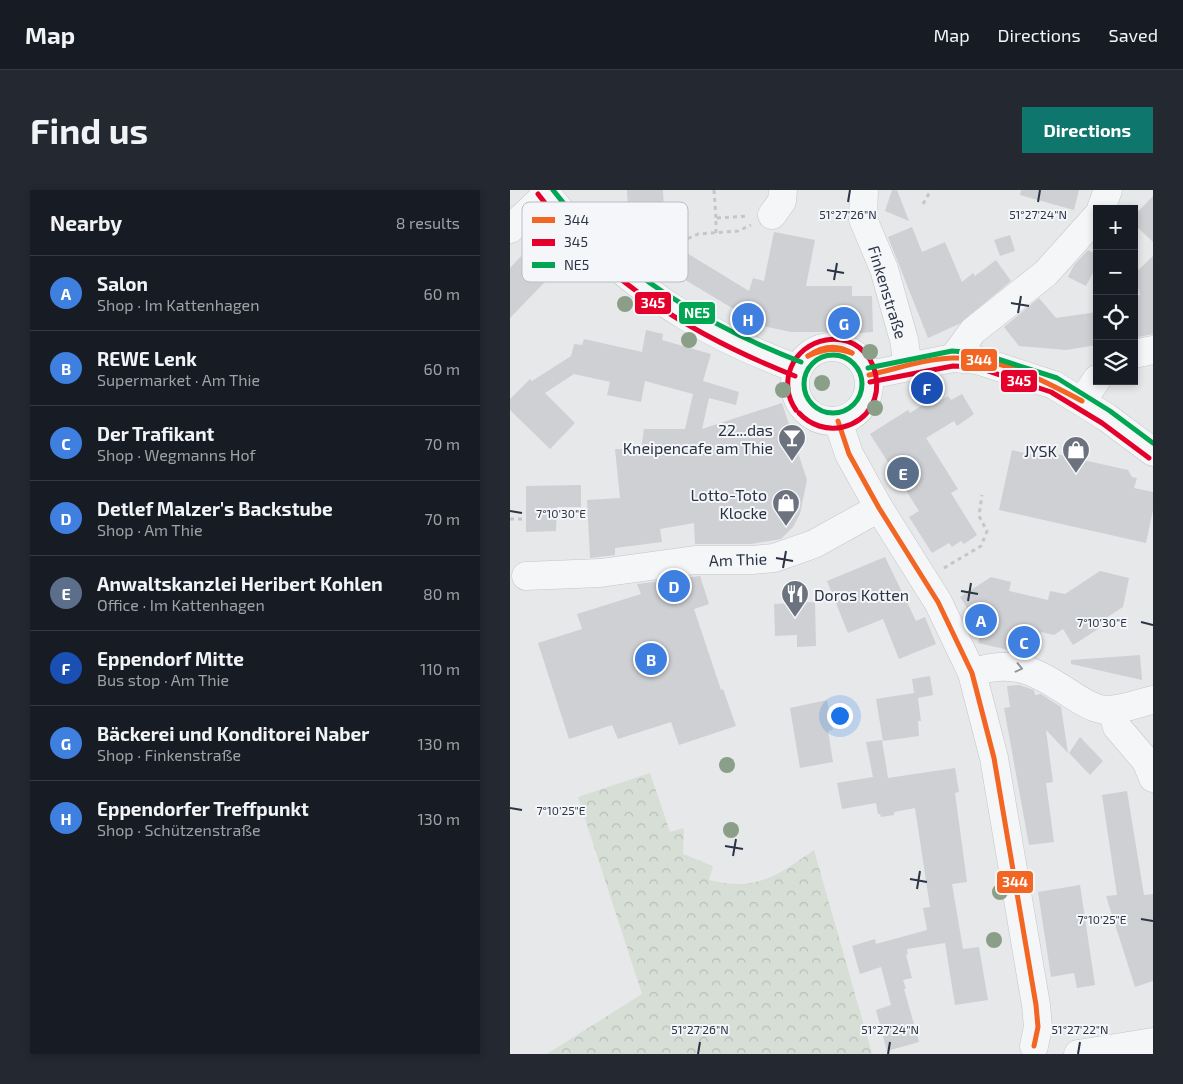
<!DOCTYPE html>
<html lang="en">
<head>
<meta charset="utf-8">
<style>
	body { margin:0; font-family:"Exo 2",sans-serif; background:#242831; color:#f1f3f6 }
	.controls { position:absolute; right:15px; top:15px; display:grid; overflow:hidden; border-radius:0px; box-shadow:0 2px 8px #0003 }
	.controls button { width:45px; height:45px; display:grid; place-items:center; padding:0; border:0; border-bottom:1px solid #363941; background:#171b24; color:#f1f3f6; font:25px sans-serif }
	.you { position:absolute; left:329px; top:525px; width:18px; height:18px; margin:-12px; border:4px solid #fff; border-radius:50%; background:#1a73e8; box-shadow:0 0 0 8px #1a73e833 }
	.badge { display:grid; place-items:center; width:32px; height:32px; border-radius:50%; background:#0f766e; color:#fff; font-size:16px; font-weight:700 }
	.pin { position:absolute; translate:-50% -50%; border:2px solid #fff; box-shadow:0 1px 5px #0006 }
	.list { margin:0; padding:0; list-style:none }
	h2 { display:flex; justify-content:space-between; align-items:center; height:65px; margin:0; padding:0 20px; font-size:21px }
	h2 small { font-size:16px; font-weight:400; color:#9ea1a6 }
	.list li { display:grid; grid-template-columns:32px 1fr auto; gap:15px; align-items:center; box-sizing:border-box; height:75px; padding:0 20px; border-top:1px solid #363941 }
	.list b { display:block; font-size:19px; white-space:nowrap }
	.list p { margin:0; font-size:16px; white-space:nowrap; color:#9ea1a6 }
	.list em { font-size:16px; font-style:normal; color:#9ea1a6 }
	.icon { flex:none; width:28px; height:28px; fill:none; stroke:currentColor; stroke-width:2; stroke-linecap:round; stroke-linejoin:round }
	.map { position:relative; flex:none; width:643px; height:864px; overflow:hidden; border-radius:0px }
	header { display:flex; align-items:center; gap:30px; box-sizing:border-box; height:70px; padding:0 25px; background:#171b24; border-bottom:1px solid #363941 }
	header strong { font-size:24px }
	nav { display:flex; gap:28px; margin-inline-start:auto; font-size:18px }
	.intro { display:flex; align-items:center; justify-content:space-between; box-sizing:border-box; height:120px; padding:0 30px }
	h1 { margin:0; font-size:35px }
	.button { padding:12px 22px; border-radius:0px; background:#0f766e; color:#fff; font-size:18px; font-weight:700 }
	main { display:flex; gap:30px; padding:0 30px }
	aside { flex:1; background:#171b24; border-radius:0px; box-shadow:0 2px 8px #0003 }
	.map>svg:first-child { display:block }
	.forest { fill:url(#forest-crowns) }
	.building { fill:#ced0d3 }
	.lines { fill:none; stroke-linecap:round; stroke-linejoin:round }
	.minor-casing { stroke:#c4c6c8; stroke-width:29 }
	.path { stroke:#c5c6ca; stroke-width:3; stroke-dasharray:4 4; stroke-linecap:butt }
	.minor { stroke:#f5f6f7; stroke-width:28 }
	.bus-1-casing { stroke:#f4f6f9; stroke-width:9 }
	.bus-2-casing { stroke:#f4f6f9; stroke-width:9 }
	.bus-3-casing { stroke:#f4f6f9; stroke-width:9 }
	.bus-1 { stroke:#f26522; stroke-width:5 }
	.bus-2 { stroke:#e4002b; stroke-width:5 }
	.bus-3 { stroke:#00a651; stroke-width:5 }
	.tree { fill:#8a9e88 }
	.oneway { stroke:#90959e }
	.ticks { fill:none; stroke:#2b3445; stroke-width:2 }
	.labels { text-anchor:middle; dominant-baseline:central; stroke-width:4; stroke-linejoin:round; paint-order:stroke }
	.street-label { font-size:16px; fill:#2b3445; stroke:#f4f6f9 }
	.poi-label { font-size:16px; fill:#2b3445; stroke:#f4f6f9; text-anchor:end }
	.key { fill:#f4f6f9; stroke:#b8bcc3; stroke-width:1 }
	.key-label { font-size:14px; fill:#2b3445 }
	.ticks-label { font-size:12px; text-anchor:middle; fill:#2b3445; stroke:#f4f6f9; stroke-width:4; stroke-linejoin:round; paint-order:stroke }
	.line-badge { stroke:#f4f6f9; stroke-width:2 }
	.badge-label { font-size:14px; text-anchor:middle; font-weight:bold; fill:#fff }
</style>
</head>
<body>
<header>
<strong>Map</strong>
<nav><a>Map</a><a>Directions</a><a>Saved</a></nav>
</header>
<div class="intro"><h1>Find us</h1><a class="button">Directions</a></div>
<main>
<aside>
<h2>Nearby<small>8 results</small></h2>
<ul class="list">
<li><span class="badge" style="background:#3f7fe0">A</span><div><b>Salon</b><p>Shop · Im Kattenhagen</p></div><em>60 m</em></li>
<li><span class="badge" style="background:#3f7fe0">B</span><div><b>REWE Lenk</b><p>Supermarket · Am Thie</p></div><em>60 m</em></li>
<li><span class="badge" style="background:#3f7fe0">C</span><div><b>Der Trafikant</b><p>Shop · Wegmanns Hof</p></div><em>70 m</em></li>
<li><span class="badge" style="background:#3f7fe0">D</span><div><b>Detlef Malzer's Backstube</b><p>Shop · Am Thie</p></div><em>70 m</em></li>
<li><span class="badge" style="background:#5c6f8a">E</span><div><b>Anwaltskanzlei Heribert Kohlen</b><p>Office · Im Kattenhagen</p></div><em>80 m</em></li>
<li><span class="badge" style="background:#1a4fb4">F</span><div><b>Eppendorf Mitte</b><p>Bus stop · Am Thie</p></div><em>110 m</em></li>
<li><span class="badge" style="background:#3f7fe0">G</span><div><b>Bäckerei und Konditorei Naber</b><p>Shop · Finkenstraße</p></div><em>130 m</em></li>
<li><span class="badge" style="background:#3f7fe0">H</span><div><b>Eppendorfer Treffpunkt</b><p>Shop · Schützenstraße</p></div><em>130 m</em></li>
</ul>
</aside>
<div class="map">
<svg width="643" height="864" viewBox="0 0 643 864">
	<defs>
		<pattern id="forest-crowns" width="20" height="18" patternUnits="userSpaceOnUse" patternTransform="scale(1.25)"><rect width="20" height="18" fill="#d6ded6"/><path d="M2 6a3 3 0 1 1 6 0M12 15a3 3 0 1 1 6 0" fill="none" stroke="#b8bfb9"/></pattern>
	</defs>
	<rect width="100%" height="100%" fill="#e6e8ea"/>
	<path class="forest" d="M140,583L160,642L174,638L173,664L203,676L199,690C245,702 267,686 304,660L362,864H37L132,804L68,607Z"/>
	<g class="building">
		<path d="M117,0H153L155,39L119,41Z"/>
		<path d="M382,0H387L399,31L375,21Z"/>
		<path d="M511,0H569L564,20L510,5Z"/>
		<path d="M643,6V52L624,34V26Z"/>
		<path d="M402,37L412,62L435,52L452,92L463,83L465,86L486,70L501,91L449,134L418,148L378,47Z"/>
		<path d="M264,42L305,50L296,96H342V106H362L363,142L326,145V142H281L230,131L232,124L142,70L162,54L239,101L243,88L254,91Z"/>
		<path d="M500,45L505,61L490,66L484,50Z"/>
		<path d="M29,47L44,61L50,54L61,65L0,128V78Z"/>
		<path d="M578,60L587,65V75L576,96L558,87L564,75Z"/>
		<path d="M643,66V144L624,148V106L630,105L624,84Z"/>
		<path d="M529,108L546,128L587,122V155L556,160L509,156L494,137Z"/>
		<path d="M136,140L153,144L152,150L201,164L193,191L229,202L226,215L199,208L192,239L272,213L297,290L290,324L283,337L271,349L241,354H185L184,333L150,339L152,352L105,358V365L80,368L77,310L110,308L105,259H131L134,239H175L183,204L135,191L131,212L97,205L100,192L64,184L35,203L65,233L40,259L0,220V209L20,189L22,191L61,166L64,154L72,155L74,149L132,162Z"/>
		<path d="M452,204L464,224L447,236L444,231L416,248L448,299L441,303L467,345L454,354L451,351L442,357L439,353L422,363L399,327L409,321L360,244L398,220L400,223L419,211L422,216L438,206L441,210Z"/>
		<path d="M502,260L527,266L533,261L618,280L622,287L627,288L624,298L643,302V320L636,353L489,320Z"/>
		<path d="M71,295V317H47L46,341L16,342V296Z"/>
		<path d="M375,367L406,431L415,427L426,454L389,469L373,429L338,443L317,391Z"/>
		<path d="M590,381L619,388L613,417L596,428V434L563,455L553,439L544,445L531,442L525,466L468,453L471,440L450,407L481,387L501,392L499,401L538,410L540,401L555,404Z"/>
		<path d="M190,386L199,414L184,419L211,500L213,499L226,536L169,555L161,532L108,549L102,535L59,549L28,453L72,439L67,424L131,404L127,394Z"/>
		<path d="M305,412L306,456L287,457V445L265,446L264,414Z"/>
		<path d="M630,465L632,490L561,474V470Z"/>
		<path d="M420,486L423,505L408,508L411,531H408L409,546L373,551L366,509L404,503L402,489Z"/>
		<path d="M509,495L524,500L525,505L531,504L551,517L558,563L536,540L543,592L536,593L544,652L519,655L494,518L500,517L497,496Z"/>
		<path d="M317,510L323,540L318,541L323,572L290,578L280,518Z"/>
		<path d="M570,547L593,571L580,585L559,563Z"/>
		<path d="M372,550L378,588L445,578L449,602L445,603L457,692L442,694L453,759L469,757L478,810L445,815L435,753L397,759L398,764L396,765L402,788L393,790L396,799H394L409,852L377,861L366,820L381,815L371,777L350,784L342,756L365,749L366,754L417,740L413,718L420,717L405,618L384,622V625L371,627L370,624H368L366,613L332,619L327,593L363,587L356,552Z"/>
		<path d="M617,601L634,705L643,704V791L625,797L596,706L607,705L592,605Z"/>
		<path d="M570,695L585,795L567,798L564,783L541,787L528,702Z"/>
	</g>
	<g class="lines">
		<defs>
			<g id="minor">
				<path d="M34,0C47,18 63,35 79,51C141,112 207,149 288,179"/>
				<path d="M354,0L353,29L374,79L394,150L398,176"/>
				<path d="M591,19L598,0"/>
				<path d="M262,25L272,11L273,0"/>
				<path d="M0,39L37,4"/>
				<circle cx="322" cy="194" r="37"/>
				<path d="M624,164L643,160"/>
				<path d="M443,168L463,141L536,83L587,26"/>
				<path d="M359,185L443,168L467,170L544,195L596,227L643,262"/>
				<path d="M572,211L587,189"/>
				<path d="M328,231L339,264L369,318L428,412L462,483L484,568L526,815L528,837L524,856"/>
				<path d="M16,386L90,383L185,370H242L264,368L304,354L369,318"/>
				<path d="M462,483C502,468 525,481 559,503C568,509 578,516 590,519C606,523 627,513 643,510"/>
				<path d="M602,520L607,537L636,571L643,588"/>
				<path d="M568,864L643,852"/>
			</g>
		</defs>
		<use href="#minor" class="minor-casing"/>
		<g class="path">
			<path d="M204,0L206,28"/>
			<path d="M413,14L421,0"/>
			<path d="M206,43V28L239,26"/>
			<path d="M134,68L188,44L228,41L241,35"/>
			<path d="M0,329H12"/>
			<path d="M434,378L471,356L477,341L469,326L472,305"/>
		</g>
		<use href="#minor" class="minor"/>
		<defs>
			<g id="bus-1">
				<path d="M298,166C312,156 327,154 342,163"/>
				<path d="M298,166C314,159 325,157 342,163"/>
				<path d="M359,185C386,179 414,169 442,168C487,166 533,190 572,211"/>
				<path d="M328,231L339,264L369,318L428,412L462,483L484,568L526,815L528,837L524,856"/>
			</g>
			<g id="bus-2">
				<path d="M28,4C93,92 186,147 285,186"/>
				<path d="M360,192L443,176L466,177L541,202L592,233L639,268"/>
				<path d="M286,220C267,193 282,156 316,150C371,141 388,223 333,237C317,241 300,235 289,223"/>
			</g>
			<g id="bus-3">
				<path d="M43,0C106,83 196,135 291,172"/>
				<circle cx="323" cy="194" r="29"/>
				<path d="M358,178L442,161L469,163L547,188L600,221L643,253"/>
			</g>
		</defs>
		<use href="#bus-1" class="bus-1-casing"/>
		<use href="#bus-2" class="bus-2-casing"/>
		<use href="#bus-3" class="bus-3-casing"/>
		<use href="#bus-1" class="bus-1"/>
		<use href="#bus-2" class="bus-2"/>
		<use href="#bus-3" class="bus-3"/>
	</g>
	<g class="tree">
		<circle cx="115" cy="114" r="8"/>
		<circle cx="179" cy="150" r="8"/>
		<circle cx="360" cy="162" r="8"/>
		<circle cx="312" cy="193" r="8"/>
		<circle cx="273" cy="200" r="8"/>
		<circle cx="365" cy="218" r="8"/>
		<circle cx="217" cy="575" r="8"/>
		<circle cx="221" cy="640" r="8"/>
		<circle cx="490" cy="702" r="8"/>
		<circle cx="484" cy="750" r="8"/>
	</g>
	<defs><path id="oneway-chevron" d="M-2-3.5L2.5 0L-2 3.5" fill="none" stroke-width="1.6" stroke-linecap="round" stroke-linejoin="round" transform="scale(1.25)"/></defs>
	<use class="oneway" href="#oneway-chevron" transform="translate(509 478) rotate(13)"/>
	<path class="ticks" d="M338,12L340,0M528,12L530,0M317,80L334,83M324,90L327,73M501,113L519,116M508,123L511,106M0,321L12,323M266,368L283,371M273,378L276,361M451,401L468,404M458,411L461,393M631,432L643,435M0,618L12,620M215,656L233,659M223,666L226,649M400,689L417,692M407,699L410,681M631,729L643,731M188,864L190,852M378,864L380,852M568,864L570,852"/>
	<defs>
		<symbol id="bar-pin" viewBox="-11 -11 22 30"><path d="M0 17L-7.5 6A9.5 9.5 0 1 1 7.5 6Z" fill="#6c737f" stroke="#f4f6f9"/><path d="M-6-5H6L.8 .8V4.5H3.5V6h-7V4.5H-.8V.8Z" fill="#fff"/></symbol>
		<symbol id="shop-pin" viewBox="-11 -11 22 30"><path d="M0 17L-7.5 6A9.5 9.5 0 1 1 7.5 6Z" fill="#6c737f" stroke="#f4f6f9"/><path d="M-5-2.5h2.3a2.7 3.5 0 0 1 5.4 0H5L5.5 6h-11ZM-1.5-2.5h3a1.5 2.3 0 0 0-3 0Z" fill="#fff"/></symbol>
		<symbol id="restaurant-pin" viewBox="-11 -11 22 30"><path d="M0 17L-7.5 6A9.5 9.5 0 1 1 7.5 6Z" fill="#6c737f" stroke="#f4f6f9"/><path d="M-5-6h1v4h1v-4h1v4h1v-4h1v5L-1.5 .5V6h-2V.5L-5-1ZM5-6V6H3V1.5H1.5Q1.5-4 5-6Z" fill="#fff"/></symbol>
	</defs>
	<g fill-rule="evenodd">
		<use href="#bar-pin" x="266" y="232" width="32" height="43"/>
		<use href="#shop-pin" x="550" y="244" width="32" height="43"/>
		<use href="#shop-pin" x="260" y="297" width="32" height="43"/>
		<use href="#restaurant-pin" x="269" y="388" width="32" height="43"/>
	</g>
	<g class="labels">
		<g class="street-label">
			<text transform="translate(378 102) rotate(73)">Finkenstraße</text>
			<text transform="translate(228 369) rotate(-2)">Am Thie</text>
		</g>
		<g class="poi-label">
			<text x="263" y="239">22...das<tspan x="263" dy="18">Kneipencafe am Thie</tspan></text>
			<text x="547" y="260">JYSK</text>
			<text x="257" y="304">Lotto-Toto<tspan x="257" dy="18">Klocke</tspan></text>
			<text x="304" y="404" text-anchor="start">Doros Kotten</text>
		</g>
	</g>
	<rect x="12" y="12" width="166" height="80" rx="8" class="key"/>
	<rect x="22" y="27" width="23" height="6" fill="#f26522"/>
	<rect x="22" y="49" width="23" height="7" fill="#e4002b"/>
	<rect x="22" y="72" width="23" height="6" fill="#00a651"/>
	<g class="key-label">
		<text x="54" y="35">344</text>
		<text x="54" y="57">345</text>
		<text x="54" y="80">NE5</text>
	</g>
	<g class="ticks-label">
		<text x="338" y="29">51°27'26"N</text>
		<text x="528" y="29">51°27'24"N</text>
		<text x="51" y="328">7°10'30"E</text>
		<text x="592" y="437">7°10'30"E</text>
		<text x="51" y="625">7°10'25"E</text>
		<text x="592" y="734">7°10'25"E</text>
		<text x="190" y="844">51°27'26"N</text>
		<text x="380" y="844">51°27'24"N</text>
		<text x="570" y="844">51°27'22"N</text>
	</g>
	<g class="line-badge">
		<rect x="124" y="101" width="38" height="24" rx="5" fill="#e4002b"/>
		<rect x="168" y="111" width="38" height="24" rx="5" fill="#00a651"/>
		<rect x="450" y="158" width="38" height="24" rx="5" fill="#f26522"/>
		<rect x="490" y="179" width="38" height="24" rx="5" fill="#e4002b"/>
		<rect x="486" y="680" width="38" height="24" rx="5" fill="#f26522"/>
	</g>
	<g class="badge-label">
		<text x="143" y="118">345</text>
		<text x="187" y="128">NE5</text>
		<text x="469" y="175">344</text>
		<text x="509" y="196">345</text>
		<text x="505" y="697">344</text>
	</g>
</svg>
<div class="controls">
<button>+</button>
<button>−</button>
<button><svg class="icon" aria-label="locate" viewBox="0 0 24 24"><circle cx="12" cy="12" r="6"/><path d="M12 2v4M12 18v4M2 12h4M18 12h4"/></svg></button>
<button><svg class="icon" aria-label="layers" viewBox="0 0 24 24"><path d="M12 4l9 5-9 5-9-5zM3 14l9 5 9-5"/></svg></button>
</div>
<div class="you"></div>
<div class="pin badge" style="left:471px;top:430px;background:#3f7fe0">A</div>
<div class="pin badge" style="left:141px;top:469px;background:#3f7fe0">B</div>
<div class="pin badge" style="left:514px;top:452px;background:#3f7fe0">C</div>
<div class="pin badge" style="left:164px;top:396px;background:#3f7fe0">D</div>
<div class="pin badge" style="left:393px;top:283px;background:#5c6f8a">E</div>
<div class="pin badge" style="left:417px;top:198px;background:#1a4fb4">F</div>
<div class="pin badge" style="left:334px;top:133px;background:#3f7fe0">G</div>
<div class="pin badge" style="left:238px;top:129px;background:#3f7fe0">H</div>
</div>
</main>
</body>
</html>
